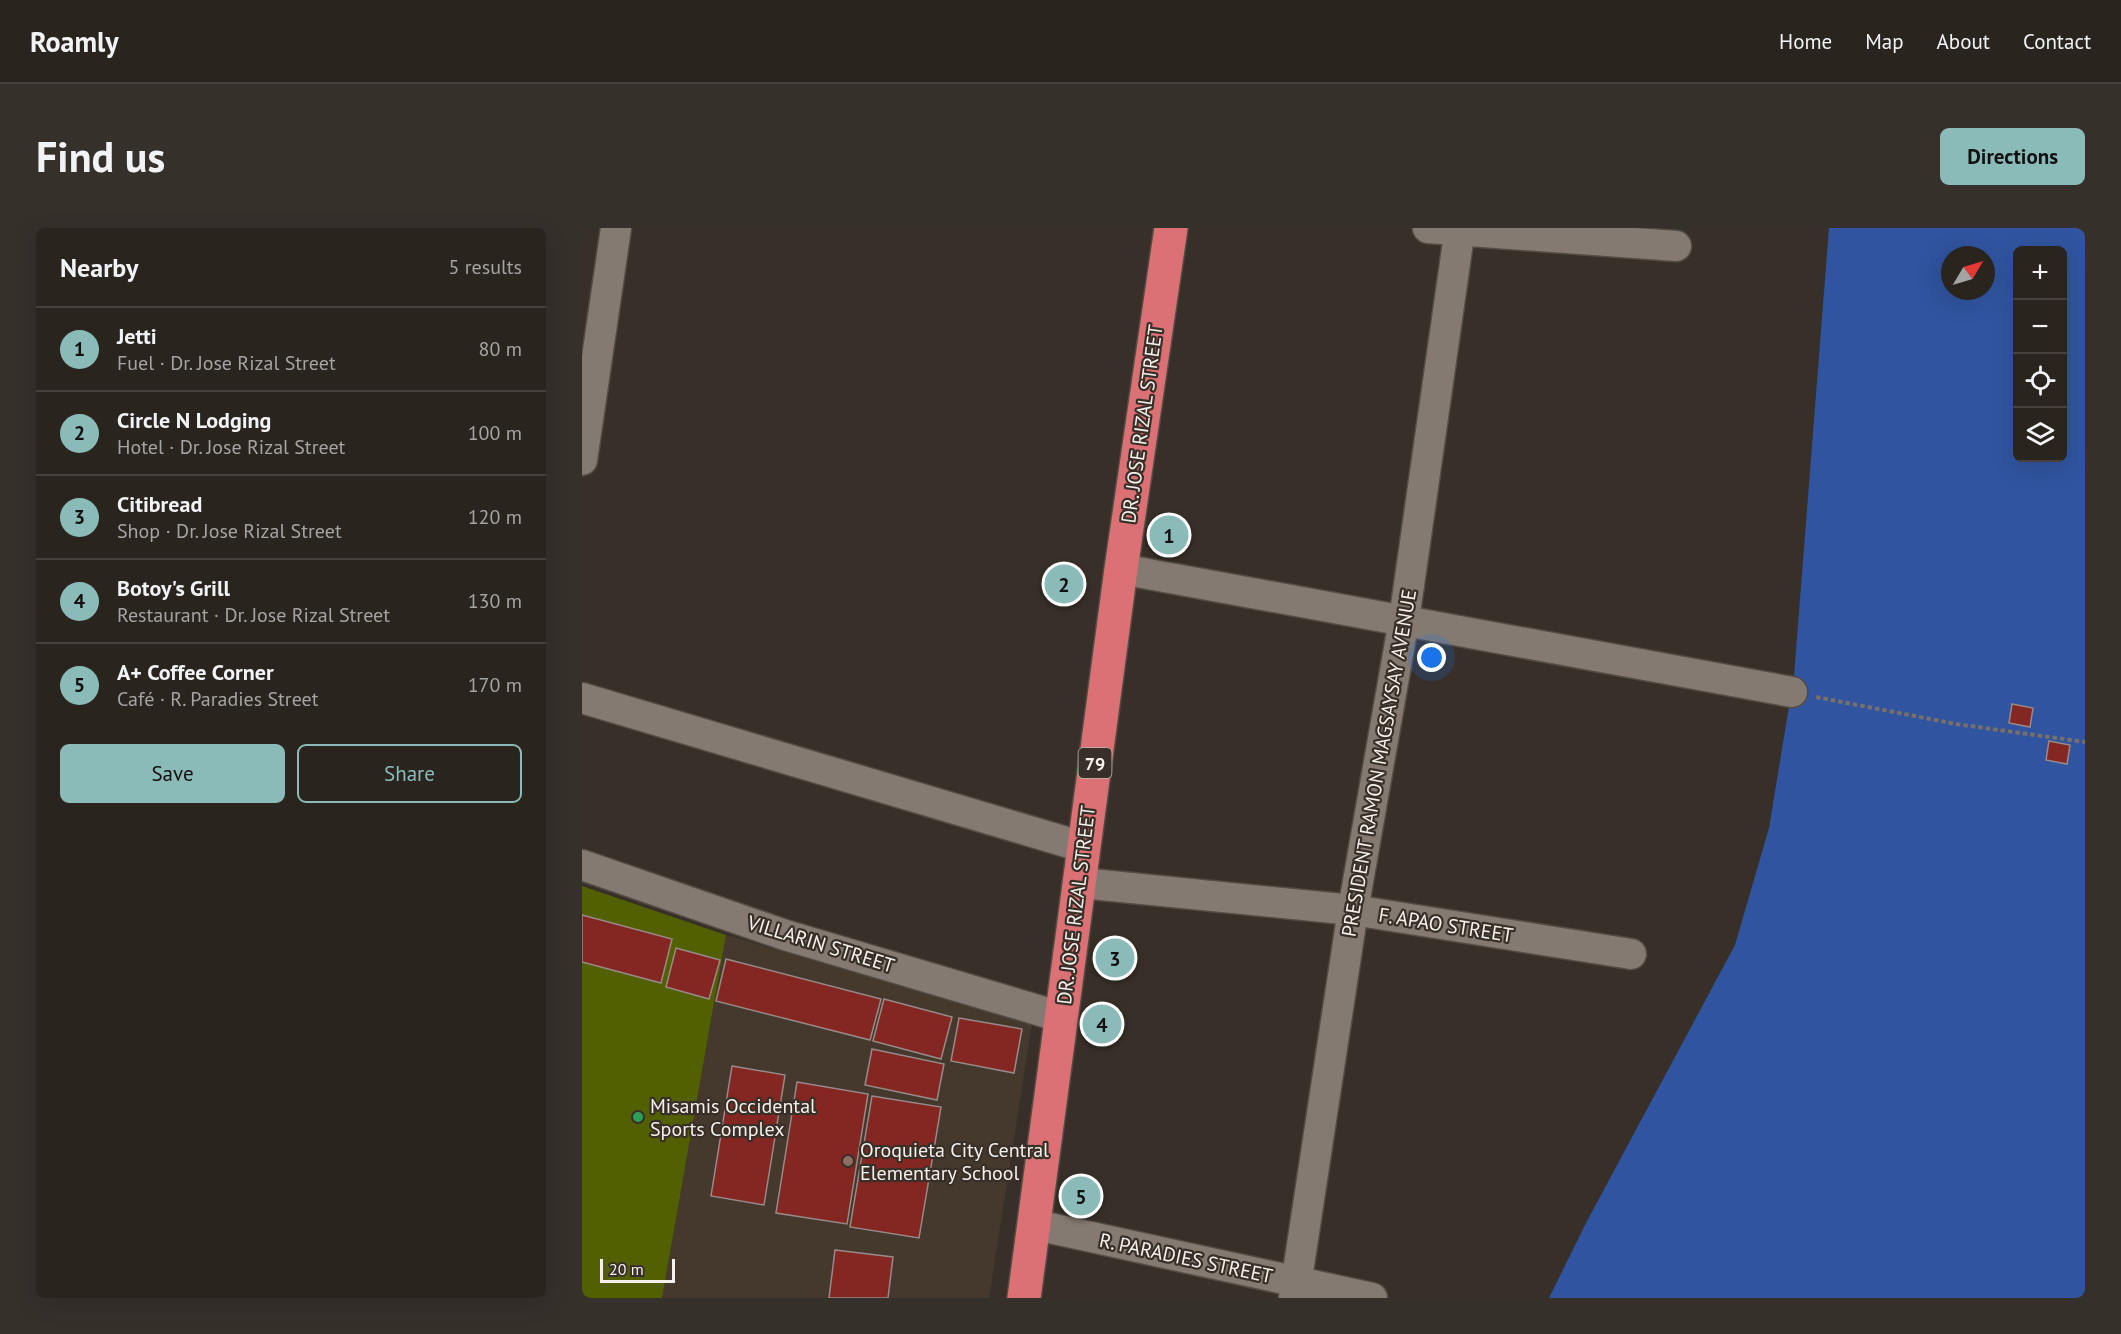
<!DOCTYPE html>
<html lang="en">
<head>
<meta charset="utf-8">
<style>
	body { margin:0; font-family:"PT Sans",sans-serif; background:#36302b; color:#f1f3f6 }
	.controls { position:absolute; right:18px; top:18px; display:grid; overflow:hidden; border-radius:9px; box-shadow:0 6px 24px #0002 }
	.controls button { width:54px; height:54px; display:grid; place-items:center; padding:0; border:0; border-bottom:2px solid #46413c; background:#2a241e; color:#f1f3f6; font:30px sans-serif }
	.compass { position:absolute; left:1359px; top:18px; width:54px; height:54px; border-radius:50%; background:#2a241e; box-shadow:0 6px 24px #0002; rotate:52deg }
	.scale { position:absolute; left:18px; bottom:15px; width:75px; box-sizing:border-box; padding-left:6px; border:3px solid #f6f0eb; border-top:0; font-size:16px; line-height:21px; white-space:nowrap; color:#f6f0eb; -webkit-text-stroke:4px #383028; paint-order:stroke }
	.you { position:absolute; left:850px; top:430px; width:21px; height:21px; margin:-15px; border:4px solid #fff; border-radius:50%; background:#1a73e8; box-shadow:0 0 0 9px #1a73e833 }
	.badge { display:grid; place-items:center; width:39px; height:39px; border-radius:50%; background:#8bbbb9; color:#111; font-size:20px; font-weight:700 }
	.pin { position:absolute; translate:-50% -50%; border:3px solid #fff; box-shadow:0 2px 6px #0006 }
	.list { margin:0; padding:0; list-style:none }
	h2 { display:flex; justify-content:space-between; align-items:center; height:78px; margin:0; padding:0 24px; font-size:26px }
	h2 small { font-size:20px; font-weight:400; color:#a5a4a4 }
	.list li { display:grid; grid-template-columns:39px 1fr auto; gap:18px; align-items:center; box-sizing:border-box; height:84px; padding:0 24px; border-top:2px solid #46413c }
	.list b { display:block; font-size:22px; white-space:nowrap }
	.list p { margin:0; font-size:20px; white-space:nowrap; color:#a5a4a4 }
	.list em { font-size:20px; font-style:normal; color:#a5a4a4 }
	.actions { display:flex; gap:12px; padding:18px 24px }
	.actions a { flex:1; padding:14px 0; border:2px solid #8bbbb9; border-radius:9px; text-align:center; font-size:21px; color:#8bbbb9 }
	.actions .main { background:#8bbbb9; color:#111 }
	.icon { flex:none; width:33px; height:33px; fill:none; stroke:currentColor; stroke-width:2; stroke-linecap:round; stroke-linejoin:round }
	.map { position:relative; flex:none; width:1503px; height:1070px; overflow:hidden; border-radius:9px }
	header { display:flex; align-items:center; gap:36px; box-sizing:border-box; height:84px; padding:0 30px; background:#2a241e; border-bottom:2px solid #46413c }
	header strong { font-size:28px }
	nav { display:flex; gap:33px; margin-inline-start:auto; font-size:21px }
	.intro { display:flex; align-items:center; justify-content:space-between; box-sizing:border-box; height:144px; padding:0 36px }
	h1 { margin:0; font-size:42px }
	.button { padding:15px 27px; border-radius:9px; background:#8bbbb9; color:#111; font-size:21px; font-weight:700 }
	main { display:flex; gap:36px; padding:0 36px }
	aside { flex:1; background:#2a241e; border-radius:9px; box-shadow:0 6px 24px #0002 }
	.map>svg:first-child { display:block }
	.built { fill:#45382c }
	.green { fill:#526001 }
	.water { fill:#30549f; fill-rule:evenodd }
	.building { fill:#842622; stroke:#988a88; stroke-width:1.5 }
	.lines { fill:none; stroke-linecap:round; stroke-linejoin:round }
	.minor-casing { stroke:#534c45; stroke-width:33 }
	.highway-casing { stroke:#534c45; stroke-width:36 }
	.path { stroke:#776f68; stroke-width:4; stroke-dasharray:4.5 3; stroke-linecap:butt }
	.minor { stroke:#847a71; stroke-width:30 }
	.highway { stroke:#db7174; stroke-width:33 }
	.leisure-dot { fill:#2e9e5b; stroke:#383028; stroke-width:2 }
	.education-dot { fill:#8d6e63; stroke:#383028; stroke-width:2 }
	.labels { text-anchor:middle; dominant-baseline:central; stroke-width:4.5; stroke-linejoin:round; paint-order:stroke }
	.shield { fill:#383028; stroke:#bdb6b0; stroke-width:1.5 }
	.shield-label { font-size:18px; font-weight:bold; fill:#f6f0eb }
	.street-label { font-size:20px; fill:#f6f0eb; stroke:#383028 }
	.poi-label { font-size:20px; fill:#f6f0eb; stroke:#383028; text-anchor:start }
</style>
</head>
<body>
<header>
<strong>Roamly</strong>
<nav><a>Home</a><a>Map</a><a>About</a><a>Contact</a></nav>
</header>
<div class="intro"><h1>Find us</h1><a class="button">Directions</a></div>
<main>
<aside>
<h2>Nearby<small>5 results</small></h2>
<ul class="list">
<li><span class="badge">1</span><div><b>Jetti</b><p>Fuel · Dr. Jose Rizal Street</p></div><em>80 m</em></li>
<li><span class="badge">2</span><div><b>Circle N Lodging</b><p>Hotel · Dr. Jose Rizal Street</p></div><em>100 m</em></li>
<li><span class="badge">3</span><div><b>Citibread</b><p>Shop · Dr. Jose Rizal Street</p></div><em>120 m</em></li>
<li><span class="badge">4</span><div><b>Botoy's Grill</b><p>Restaurant · Dr. Jose Rizal Street</p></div><em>130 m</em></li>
<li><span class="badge">5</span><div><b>A+ Coffee Corner</b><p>Café · R. Paradies Street</p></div><em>170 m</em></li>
</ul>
<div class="actions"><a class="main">Save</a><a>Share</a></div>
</aside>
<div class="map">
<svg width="1503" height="1070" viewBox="0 0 1503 1070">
	<rect width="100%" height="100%" fill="#383028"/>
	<path class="built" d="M144,707L450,796L407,1070H80Z"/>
	<path class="green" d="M0,658L144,707L80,1070H0Z"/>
	<path class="water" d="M1247,0H1503V1070H967L1004,995L1153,717L1187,600L1212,448ZM1436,22H1480V230H1436ZM1368,27H1404V63H1368Z"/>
	<g class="building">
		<path d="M1430,476L1451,480L1448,499L1427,495Z"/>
		<path d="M1467,513L1488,517L1485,536L1464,532Z"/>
		<path d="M0,687L90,711L79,755L0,734Z"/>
		<path d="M94,720L138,732L127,771L84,759Z"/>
		<path d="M144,731L299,771L288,812L134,773Z"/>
		<path d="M302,771L370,789L359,831L291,813Z"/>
		<path d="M377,790L440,801L432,845L369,833Z"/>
		<path d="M290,821L362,836L355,872L283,857Z"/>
		<path d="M150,838L203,847L182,977L129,968Z"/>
		<path d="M215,854L286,866L265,996L194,985Z"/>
		<path d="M290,868L359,879L337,1010L268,999Z"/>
		<path d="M253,1022L311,1029L306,1070H247Z"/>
	</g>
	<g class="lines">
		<defs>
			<g id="minor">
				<path d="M846,0L1094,18"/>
				<path d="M0,232L34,0"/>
				<path d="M539,341L1210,464"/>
				<path d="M0,470L501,619"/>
				<path d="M0,637L203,707L479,789"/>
				<path d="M499,655L771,682L1049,726"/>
				<path d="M454,997L790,1070"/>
				<path d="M712,1070L771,682L822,392L878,0"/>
			</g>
			<path id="highway" d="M442,1070L539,341L589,0"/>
		</defs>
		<use href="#minor" class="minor-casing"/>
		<use href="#highway" class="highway-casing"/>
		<path class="path" d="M1234,469L1374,496L1503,514"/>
		<use href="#minor" class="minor"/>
		<use href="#highway" class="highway"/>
	</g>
	<circle class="leisure-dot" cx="56" cy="889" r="6"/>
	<circle class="education-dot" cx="266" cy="933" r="6"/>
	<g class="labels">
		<rect class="shield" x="496.5" y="520" width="33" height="30" rx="4.5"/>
		<g class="shield-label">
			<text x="513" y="535">79</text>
		</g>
		<g class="street-label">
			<text transform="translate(560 196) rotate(-82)">DR. JOSE RIZAL STREET</text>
			<text transform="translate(797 535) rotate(-80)">PRESIDENT RAMON MAGSAYSAY AVENUE</text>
			<text transform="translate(494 677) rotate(-83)">DR. JOSE RIZAL STREET</text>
			<text transform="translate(864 697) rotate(9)">F. APAO STREET</text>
			<text transform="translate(239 716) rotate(17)">VILLARIN STREET</text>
			<text transform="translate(604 1030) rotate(12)">R. PARADIES STREET</text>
		</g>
		<g class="poi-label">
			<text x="68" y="878">Misamis Occidental<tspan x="68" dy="23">Sports Complex</tspan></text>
			<text x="278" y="922">Oroquieta City Central<tspan x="278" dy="23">Elementary School</tspan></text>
		</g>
	</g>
</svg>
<div class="controls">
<button>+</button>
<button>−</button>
<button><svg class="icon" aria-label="locate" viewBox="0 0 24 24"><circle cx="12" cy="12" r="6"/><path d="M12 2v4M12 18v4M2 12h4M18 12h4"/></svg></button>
<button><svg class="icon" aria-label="layers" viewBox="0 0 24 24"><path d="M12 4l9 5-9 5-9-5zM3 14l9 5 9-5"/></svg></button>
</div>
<svg class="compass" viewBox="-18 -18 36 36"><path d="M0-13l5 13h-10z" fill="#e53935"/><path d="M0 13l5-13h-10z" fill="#a5a4a4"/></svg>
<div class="scale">20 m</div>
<div class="you"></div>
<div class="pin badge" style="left:587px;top:307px">1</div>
<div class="pin badge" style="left:482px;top:356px">2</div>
<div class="pin badge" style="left:533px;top:730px">3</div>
<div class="pin badge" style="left:520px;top:796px">4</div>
<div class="pin badge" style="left:499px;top:968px">5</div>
</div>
</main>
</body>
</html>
